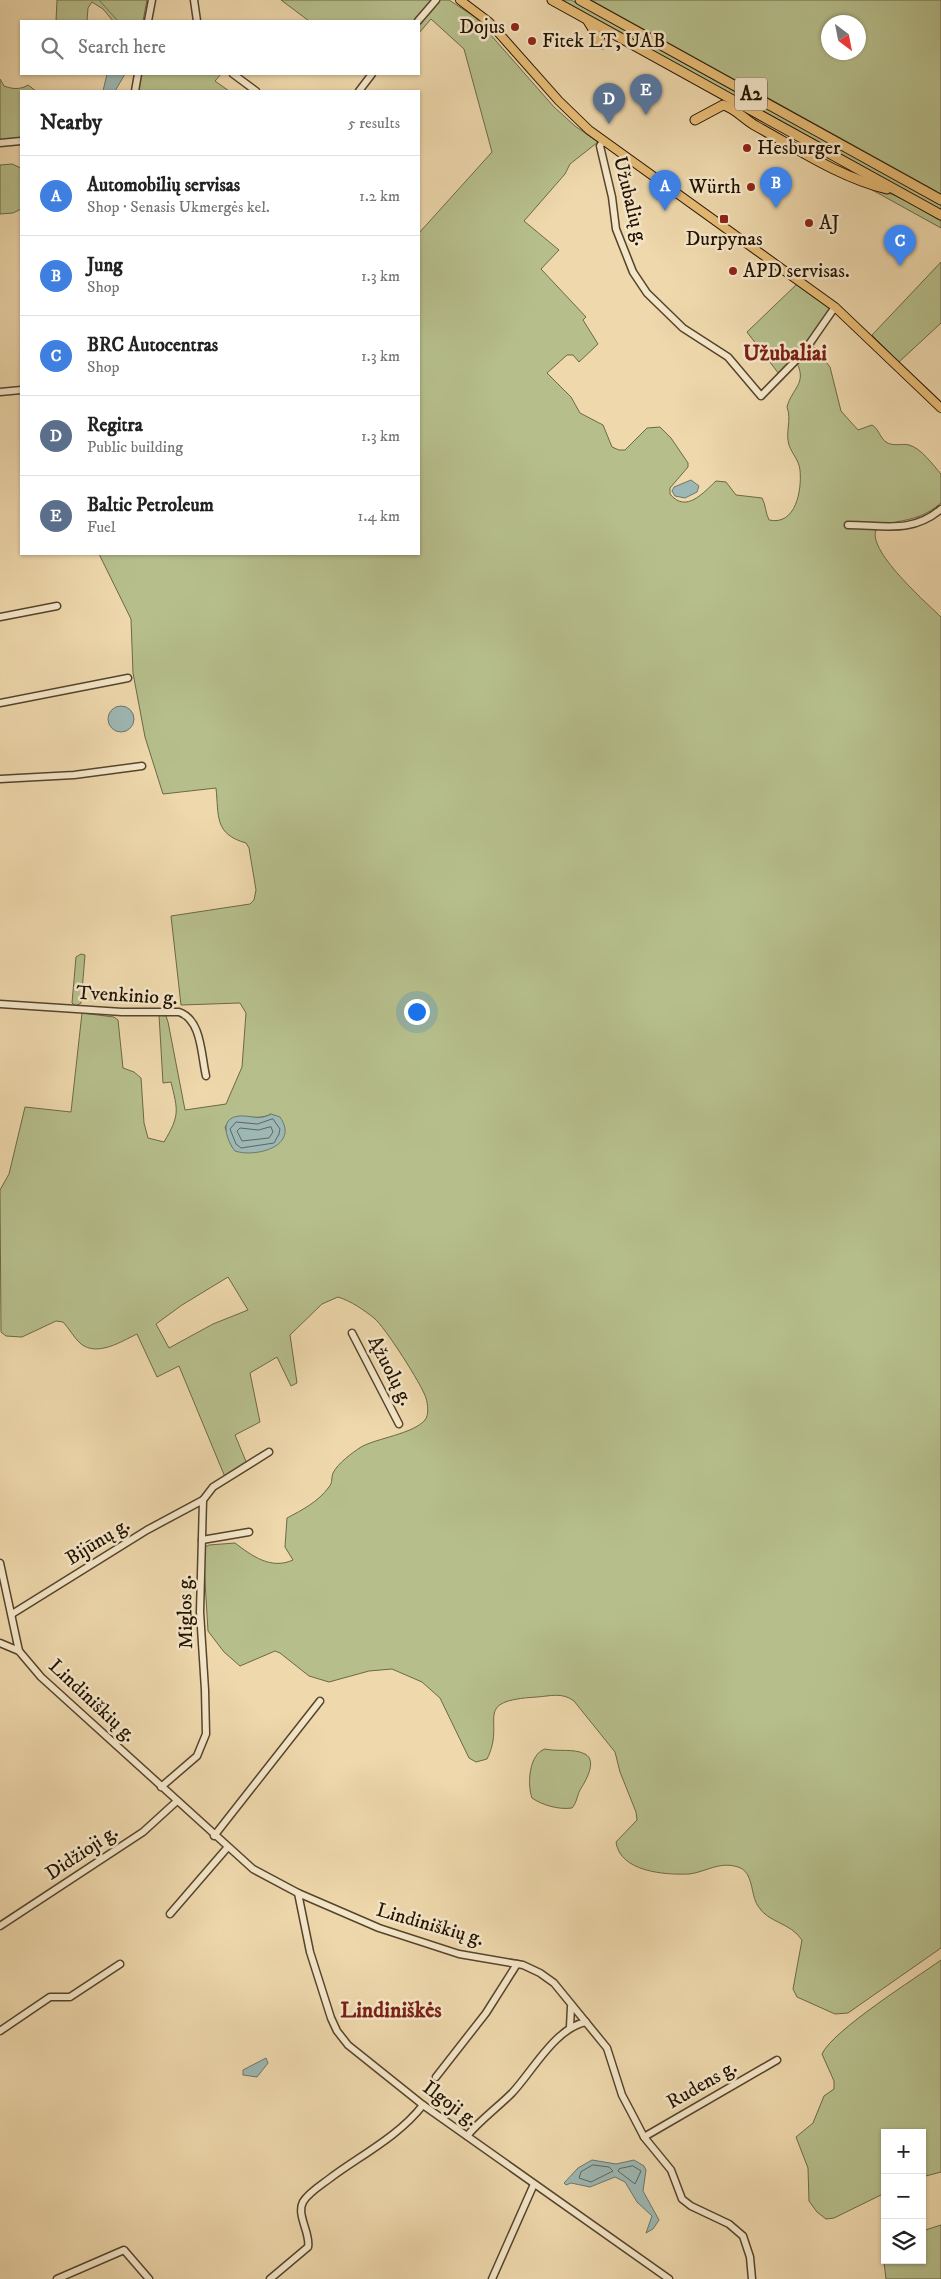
<!DOCTYPE html>
<html lang="en">
<head>
<meta charset="utf-8">
<style>
	body { margin:0; font-family:"IM FELL DW Pica",serif; background:#f6f6f6; color:#222 }
	.controls { position:absolute; right:15px; bottom:15px; display:grid; overflow:hidden; border-radius:0px; box-shadow:0 1px 4px #0004 }
	.controls button { width:45px; height:45px; display:grid; place-items:center; padding:0; border:0; border-bottom:1px solid #e0e0e0; background:#fff; color:#222; font:25px sans-serif }
	.compass { position:absolute; left:821px; top:15px; width:45px; height:45px; border-radius:50%; background:#fff; box-shadow:0 1px 4px #0004; rotate:148deg }
	.you { position:absolute; left:416px; top:1011px; width:18px; height:18px; margin:-12px; border:4px solid #fff; border-radius:50%; background:#1a73e8; box-shadow:0 0 0 8px #1a73e833 }
	.badge { display:grid; place-items:center; width:32px; height:32px; border-radius:50%; background:#8f2418; color:#fff; font-size:16px; font-weight:700 }
	.pin { position:absolute; translate:-50% -41px; filter:drop-shadow(0 1px 2px #0008) }
	.pin::after { content:''; position:absolute; top:26px; width:18px; height:15px; background:inherit; clip-path:polygon(0 0,100% 0,50% 100%) }
	.list { margin:0; padding:0; list-style:none }
	h2 { display:flex; justify-content:space-between; align-items:center; height:65px; margin:0; padding:0 20px; font-size:21px }
	h2 small { font-size:16px; font-weight:400; color:#767676 }
	.list li { display:grid; grid-template-columns:32px 1fr auto; gap:15px; align-items:center; box-sizing:border-box; height:80px; padding:0 20px; border-top:1px solid #e0e0e0 }
	.list b { display:block; font-size:19px; white-space:nowrap }
	.list p { margin:0; font-size:16px; white-space:nowrap; color:#767676 }
	.list em { font-size:16px; font-style:normal; color:#767676 }
	.icon { flex:none; width:28px; height:28px; fill:none; stroke:currentColor; stroke-width:2; stroke-linecap:round; stroke-linejoin:round }
	.map { position:relative; flex:none; width:941px; height:2279px; overflow:hidden }
	.search { position:absolute; background:#fff; box-shadow:0 1px 4px #0004; left:20px; top:20px; width:400px; height:55px; display:flex; align-items:center; gap:12px; box-sizing:border-box; padding:0 18px; border-radius:0px; color:#767676; font-size:19px }
	.panel { position:absolute; background:#fff; box-shadow:0 1px 4px #0004; left:20px; top:90px; width:400px; height:465px; border-radius:0px }
	.map>svg:first-child { display:block }
	.green { fill:#b6bf8c; stroke:#6c6846; fill-rule:evenodd }
	.water { fill:#9db8b4; stroke:#6c766c }
	.lines { fill:none; stroke-linecap:round; stroke-linejoin:round }
	.shore { stroke:#60655a; stroke-width:1 }
	.stream { stroke:#6c766c; stroke-width:1 }
	.minor-casing { stroke:#55442b; stroke-width:9 }
	.major-casing { stroke:#221200; stroke-width:10 }
	.highway-casing { stroke:#221200; stroke-width:11 }
	.minor { stroke:#f4e6c9; stroke-width:6 }
	.major { stroke:#e7bc76; stroke-width:8 }
	.highway { stroke:#e7bc76; stroke-width:9 }
	.poi-dot { fill:#8f2418; stroke:#f4e6c9; stroke-width:2 }
	.labels { text-anchor:middle; dominant-baseline:central; stroke-width:5; stroke-linejoin:round; paint-order:stroke }
	.shield { fill:#f4e6c9; stroke:#61523c; stroke-width:1 }
	.shield-label { font-size:19px; font-weight:bold; fill:#221200 }
	.poi-label { font-size:20px; fill:#221200; stroke:#f4e6c9; text-anchor:start }
	.street-label { font-size:20px; fill:#221200; stroke:#f4e6c9 }
	.quarter-label { font-size:22px; font-weight:bold; fill:#7a1f14; stroke:#f4e6c9 }
</style>
</head>
<body>
<div class="map">
<svg width="941" height="2279" viewBox="0 0 941 2279">
	<rect width="100%" height="100%" fill="#eed8ac"/>
	<filter id="stains"><feTurbulence type="fractalNoise" baseFrequency=".004" numOctaves="4"/><feColorMatrix values="0 0 0 0 .2 0 0 0 0 .09 0 0 0 0 .02 0 0 0 .5 -.17"/></filter>
	<radialGradient id="worn" r=".72"><stop offset=".6" stop-color="#630" stop-opacity="0"/><stop offset="1" stop-color="#630" stop-opacity=".3"/></radialGradient>
	<g class="green">
		<path d="M57,0H147L143,21H113L103,9L92,2L88,8L87,21H56Z"/>
		<path d="M281,0H449L475,17L554,107L575,126L598,142L570,164L565,174L524,221L559,250L541,269L586,317L583,320L598,344L579,362L573,355H567L547,373L571,397L580,413L603,425L612,447L619,450H625L647,428L660,427L671,438L688,463V467L670,488V494C686,514 704,492 716,481L726,482L736,495L762,498C766,505 765,512 769,520C796,526 802,490 800,470C799,460 792,454 789,445C785,432 792,420 787,407C792,388 807,384 797,363L779,374L747,332L797,284L835,312L813,346L830,367L841,411L858,430L872,425C879,429 880,438 886,442C893,447 902,443 909,445C921,448 933,465 941,474V503C927,515 914,519 896,522C892,523 885,522 881,525C854,540 929,605 941,617V1948L848,2013L835,2014L797,1997L793,1989L802,1940C790,1922 768,1923 758,1906C750,1894 754,1872 738,1867C719,1861 706,1872 689,1874C665,1875 620,1872 616,1842L637,1820L636,1812L620,1772L615,1752L574,1701C562,1692 551,1696 537,1697C469,1701 507,1720 487,1759L476,1762L469,1758L440,1698L422,1682L392,1669L369,1671L329,1682L309,1676L280,1653L275,1651L240,1666L224,1652L208,1631L203,1548L209,1545L235,1543C252,1556 271,1570 293,1560L285,1547L287,1518C302,1510 318,1502 329,1487C333,1482 331,1478 333,1473C338,1463 352,1453 361,1447C377,1438 413,1434 425,1420C429,1415 428,1405 426,1398C422,1385 385,1327 374,1318C364,1310 351,1301 338,1297L322,1304L290,1335L297,1383L291,1386L277,1357L250,1373L260,1422L235,1435L247,1464L225,1477L179,1366L157,1377L137,1334C122,1341 98,1357 81,1344C74,1338 69,1328 63,1322L56,1321L22,1337L6,1336L1,1332L0,1190L9,1174L25,1107L71,1112L82,1013L114,1017L118,1020L123,1068L134,1072L141,1078L144,1123L148,1138L164,1142C180,1115 178,1111 171,1082L163,1083L159,1015L166,1016L168,1022L185,1110L226,1104L242,1067L246,1013L240,1003L181,1005L171,916L250,904L254,900L256,890L249,848L246,843C214,834 219,816 216,788L163,794L145,737L133,673L131,619L99,554H419V233L492,152L464,49L431,19L419,33V21H309ZM271,1114L232,1147L225,1127C236,1109 254,1123 271,1114ZM228,1277L248,1310L213,1324L169,1348L156,1324L182,1305Z"/>
		<path d="M559,0H571L941,204V212Z"/>
		<path d="M591,0H941V194L929,187ZM828,22H858V52H828Z"/>
		<path d="M140,74H221L215,81L229,91H137Z"/>
		<path d="M0,79L4,86C12,89 20,90 28,85L36,91H21V139L0,140Z"/>
		<path d="M12,164L21,168V209L13,213L0,214V165Z"/>
		<path d="M865,186C893,191 916,207 941,221V228Z"/>
		<path d="M941,262V323L899,362L872,335Z"/>
		<path d="M81,954L85,955L81,1003L76,1006L72,1003L76,957Z"/>
		<path d="M545,1749C558,1752 573,1748 585,1754C598,1761 585,1782 580,1790C577,1796 577,1802 572,1808C559,1810 542,1805 532,1798C527,1784 529,1754 545,1749Z"/>
		<path d="M941,1960V2172L922,2177V2133H885V2193L834,2218L826,2219L817,2212L809,2201L808,2168L796,2137L813,2123L824,2096L834,2089V2081L822,2054C833,2030 916,1978 941,1960Z"/>
		<path d="M941,2225V2279H886L882,2245L885,2244V2260H922V2231Z"/>
	</g>
	<g class="water">
		<path d="M107,74H125L115,91H103Z"/>
		<path d="M691,480L699,486L697,492L685,498L675,496L672,491L674,487Z"/>
		<circle cx="121" cy="719" r="13"/>
		<path d="M271,1114L280,1117C300,1146 256,1158 235,1151C227,1141 218,1118 239,1116C251,1115 259,1121 271,1114Z"/>
		<path d="M266,2058L268,2063L257,2077L243,2075V2070Z"/>
		<path d="M592,2160L616,2164L634,2160L644,2166L646,2170L643,2191L659,2220L653,2229L646,2233L652,2216L637,2202L625,2182L615,2177L590,2187L571,2183L566,2185L564,2183L578,2168Z"/>
	</g>
	<g class="lines">
		<g class="shore">
			<path d="M273,1119L280,1129L279,1134L274,1143L241,1148L236,1144L230,1129L236,1122L257,1124Z"/>
			<path d="M271,1127L273,1132L269,1138L242,1141L237,1131L240,1128L258,1130Z"/>
			<path d="M593,2165L609,2167L613,2171L591,2182L579,2178L581,2172Z"/>
			<path d="M633,2166L641,2171L635,2184L618,2171L619,2169Z"/>
		</g>
		<path class="stream" d="M99,0L118,21"/>
		<defs>
			<g id="minor">
				<path d="M194,0L197,21"/>
				<path d="M148,21L152,0"/>
				<path d="M418,21L436,0"/>
				<path d="M233,74L256,91"/>
				<path d="M135,91L138,74"/>
				<path d="M359,91L372,74"/>
				<path d="M603,141L600,146L612,197L616,229L633,272L647,293L683,328L728,357L761,396L803,353L835,307"/>
				<path d="M0,143L21,141"/>
				<path d="M0,392L21,390"/>
				<path d="M848,525C883,525 912,534 941,509"/>
				<path d="M0,617L57,606"/>
				<path d="M0,703L128,678"/>
				<path d="M0,779L74,775L142,766"/>
				<path d="M0,1004L122,1012H179C202,1020 201,1055 206,1076"/>
				<path d="M352,1333L399,1424"/>
				<path d="M202,1540L249,1532"/>
				<path d="M0,1563L19,1651"/>
				<path d="M12,1614L147,1530L203,1500"/>
				<path d="M0,1643L19,1651L41,1677L253,1869L298,1893L379,1928L459,1954L523,1965L540,1973L554,1983L607,2048L622,2095L631,2112L644,2137L671,2170L682,2199L691,2206L729,2224L743,2236L750,2257L752,2279"/>
				<path d="M161,1787L197,1756L206,1734L205,1690L200,1612L203,1500L213,1487L269,1452"/>
				<path d="M214,1836L320,1701"/>
				<path d="M298,1893L310,1952L331,2018L337,2031L348,2045L423,2105L669,2279"/>
				<path d="M170,1914L227,1848"/>
				<path d="M0,1926L143,1832L177,1801"/>
				<path d="M570,2027L571,2007"/>
				<path d="M0,2031L50,1997H70L120,1964"/>
				<path d="M436,2077L486,2013L517,1964"/>
				<path d="M467,2136C480,2120 497,2108 512,2093C532,2072 555,2028 586,2022"/>
				<path d="M644,2137L777,2060"/>
				<path d="M57,2279L124,2250L149,2279"/>
				<path d="M270,2279L308,2247C311,2234 296,2215 303,2202C308,2193 321,2185 329,2179C361,2155 398,2137 423,2105"/>
				<path d="M492,2279L534,2184"/>
			</g>
			<path id="major" d="M460,0L489,22L559,101L589,130L835,307L941,408"/>
			<g id="highway">
				<path d="M552,0L941,215"/>
				<path d="M580,0L941,200"/>
				<path d="M588,21L602,44"/>
				<path d="M695,120L723,105C735,108 745,120 756,126C798,149 839,177 887,189"/>
			</g>
		</defs>
		<use href="#minor" class="minor-casing"/>
		<use href="#major" class="major-casing"/>
		<use href="#highway" class="highway-casing"/>
		<use href="#minor" class="minor"/>
		<use href="#major" class="major"/>
		<use href="#highway" class="highway"/>
	</g>
	<g class="poi-dot">
		<circle cx="515" cy="27" r="5"/>
		<circle cx="532" cy="41" r="5"/>
		<circle cx="747" cy="148" r="5"/>
		<circle cx="751" cy="187" r="5"/>
		<rect x="719" y="214" width="10" height="10" rx="2.5"/>
		<circle cx="809" cy="223" r="5"/>
		<circle cx="733" cy="271" r="5"/>
	</g>
	<g class="labels">
		<rect class="shield" x="735" y="77.5" width="32" height="33" rx="4"/>
		<g class="shield-label">
			<text x="751" y="94">A2</text>
		</g>
		<g class="poi-label">
			<text x="505" y="27" text-anchor="end">Dojus</text>
			<text x="542" y="41">Fitek LT, UAB</text>
			<text x="757" y="148">Hesburger</text>
			<text x="741" y="187" text-anchor="end">Würth</text>
			<text x="819" y="223">AJ</text>
			<text x="724" y="239" text-anchor="middle">Durpynas</text>
			<text x="743" y="271">APD servisas.</text>
		</g>
		<g class="street-label">
			<text transform="translate(630 201) rotate(76)">Užubalių g.</text>
			<text transform="translate(127 996) rotate(3)">Tvenkinio g.</text>
			<text transform="translate(390 1371) rotate(63)">Ąžuolų g.</text>
			<text transform="translate(98 1542) rotate(-32)">Bijūnų g.</text>
			<text transform="translate(186 1612) rotate(-91)">Miglos g.</text>
			<text transform="translate(92 1701) rotate(43)">Lindiniškių g.</text>
			<text transform="translate(82 1853) rotate(-34)">Didžioji g.</text>
			<text transform="translate(430 1925) rotate(16)">Lindiniškių g.</text>
			<text transform="translate(702 2085) rotate(-30)">Rudens g.</text>
			<text transform="translate(450 2104) rotate(36)">Ilgoji g.</text>
		</g>
		<g class="quarter-label">
			<text x="785" y="353">Užubaliai</text>
			<text x="391" y="2010">Lindiniškės</text>
		</g>
	</g>
	<rect width="100%" height="100%" filter="url(#stains)"/>
	<rect width="100%" height="100%" fill="url(#worn)"/>
</svg>
<div class="controls">
<button>+</button>
<button>−</button>
<button><svg class="icon" aria-label="layers" viewBox="0 0 24 24"><path d="M12 4l9 5-9 5-9-5zM3 14l9 5 9-5"/></svg></button>
</div>
<svg class="compass" viewBox="-18 -18 36 36"><path d="M0-13l5 13h-10z" fill="#e53935"/><path d="M0 13l5-13h-10z" fill="#767676"/></svg>
<div class="you"></div>
<div class="pin badge" style="left:665px;top:211px;background:#3f7fe0">A</div>
<div class="pin badge" style="left:776px;top:208px;background:#3f7fe0">B</div>
<div class="pin badge" style="left:900px;top:266px;background:#3f7fe0">C</div>
<div class="pin badge" style="left:609px;top:124px;background:#5c6f8a">D</div>
<div class="pin badge" style="left:646px;top:115px;background:#5c6f8a">E</div>
<div class="search"><svg class="icon" aria-label="search" viewBox="0 0 24 24"><circle cx="10" cy="10" r="6"/><path d="M15 15l6 6"/></svg>Search here</div>
<section class="panel">
<h2>Nearby<small>5 results</small></h2>
<ul class="list">
<li><span class="badge" style="background:#3f7fe0">A</span><div><b>Automobilių servisas</b><p>Shop · Senasis Ukmergės kel.</p></div><em>1.2 km</em></li>
<li><span class="badge" style="background:#3f7fe0">B</span><div><b>Jung</b><p>Shop</p></div><em>1.3 km</em></li>
<li><span class="badge" style="background:#3f7fe0">C</span><div><b>BRC Autocentras</b><p>Shop</p></div><em>1.3 km</em></li>
<li><span class="badge" style="background:#5c6f8a">D</span><div><b>Regitra</b><p>Public building</p></div><em>1.3 km</em></li>
<li><span class="badge" style="background:#5c6f8a">E</span><div><b>Baltic Petroleum</b><p>Fuel</p></div><em>1.4 km</em></li>
</ul>
</section>
</div>
</body>
</html>
